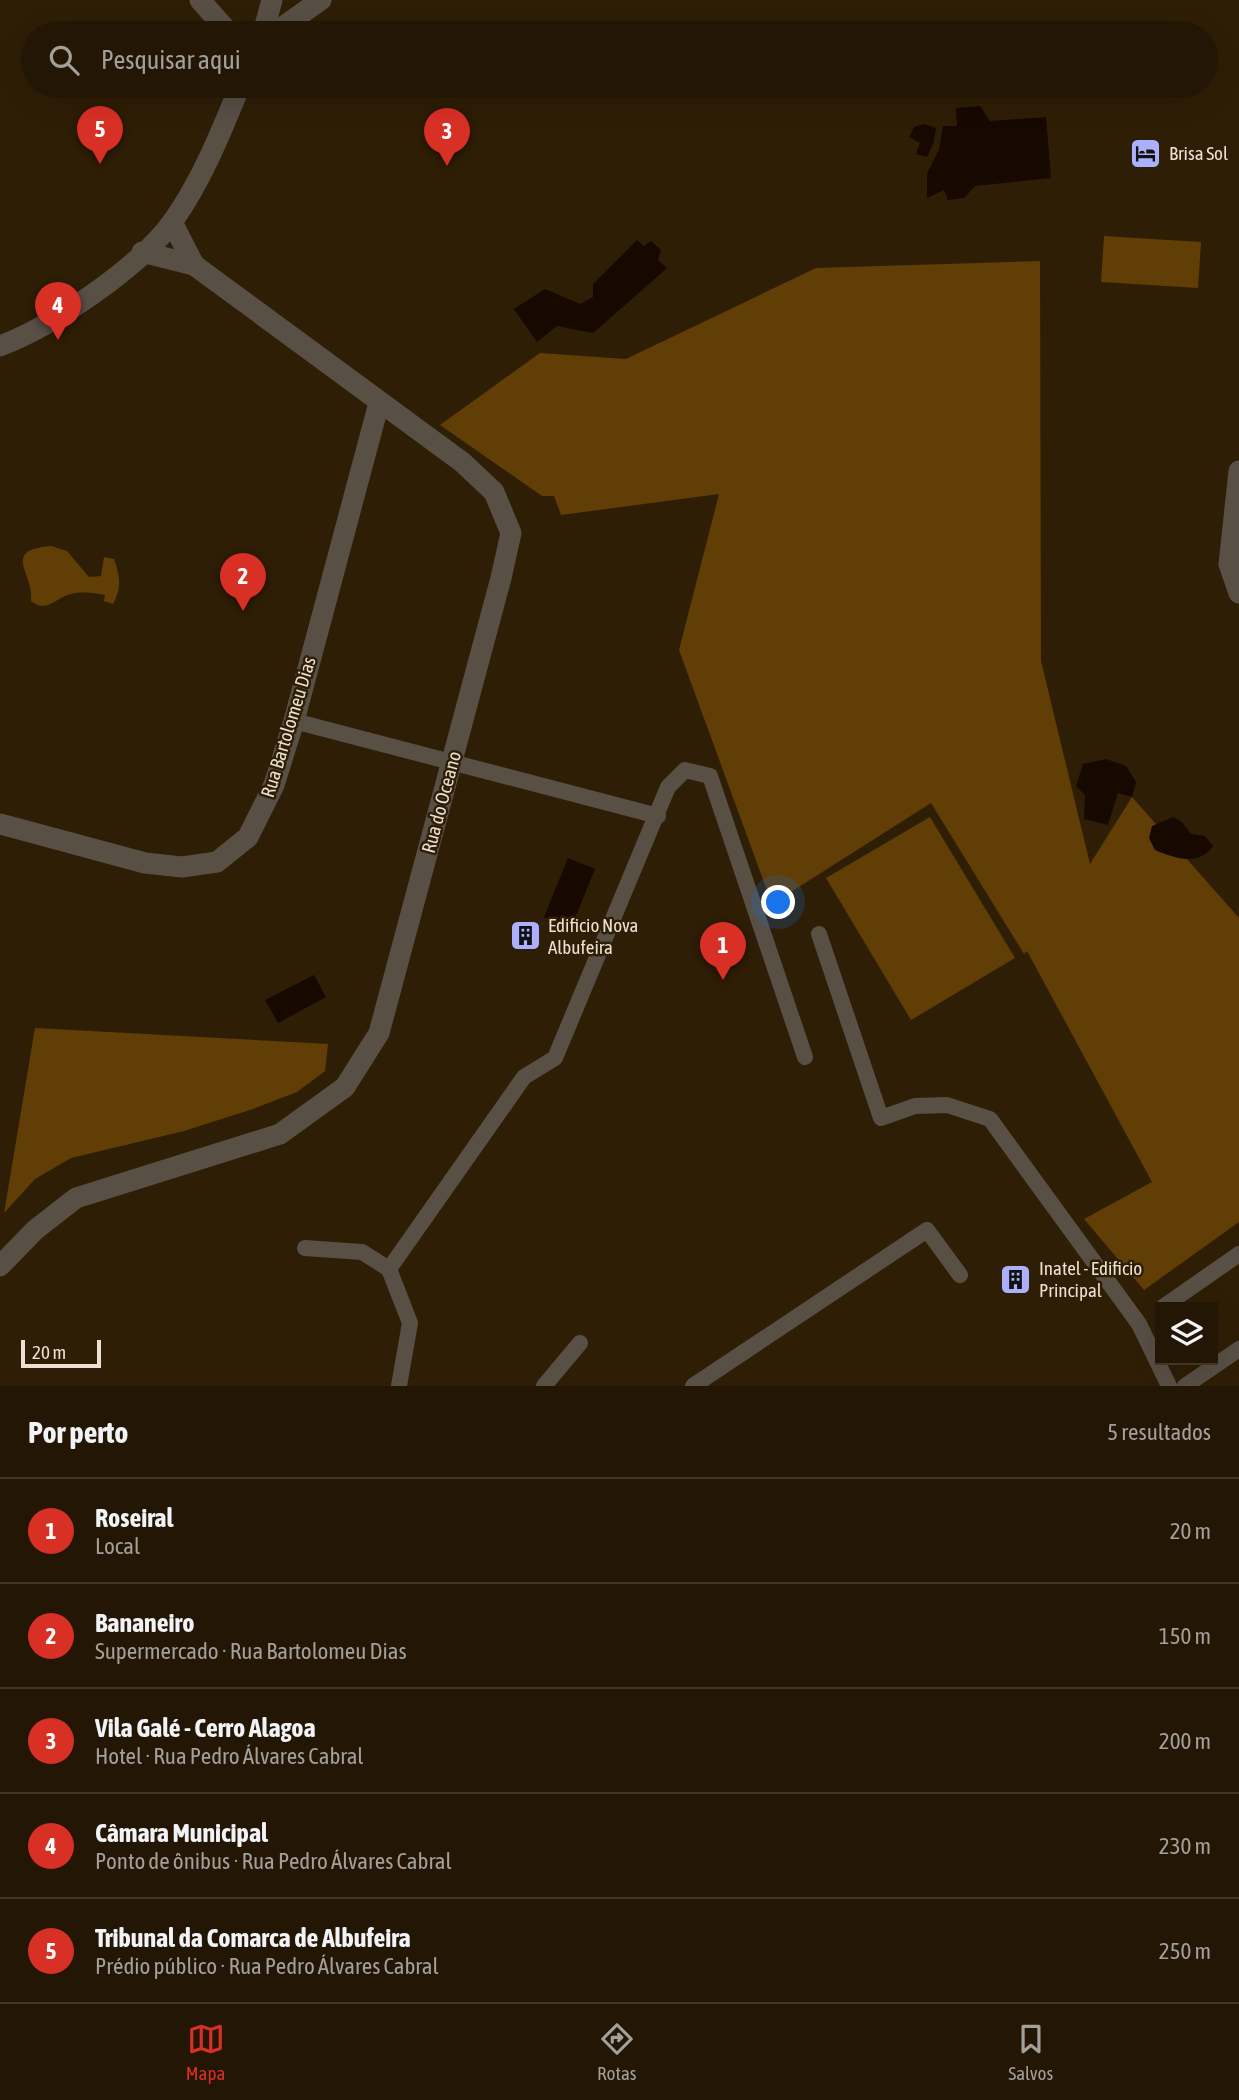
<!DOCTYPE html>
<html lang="pt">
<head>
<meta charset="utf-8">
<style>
	body { margin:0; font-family:"Asap Condensed",sans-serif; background:#2b1f0e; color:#f1f3f6 }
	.controls { position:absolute; right:21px; bottom:21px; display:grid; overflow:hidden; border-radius:0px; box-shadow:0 7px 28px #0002 }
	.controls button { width:63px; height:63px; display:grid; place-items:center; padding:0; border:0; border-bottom:2px solid #403526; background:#231604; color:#f1f3f6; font:35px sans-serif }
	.scale { position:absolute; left:21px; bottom:18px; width:80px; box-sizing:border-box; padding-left:7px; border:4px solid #ece0d2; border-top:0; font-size:19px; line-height:24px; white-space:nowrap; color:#ece0d2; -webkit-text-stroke:5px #2f1e06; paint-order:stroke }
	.you { position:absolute; left:779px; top:903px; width:24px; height:24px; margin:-18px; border:5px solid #fff; border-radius:50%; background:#1a73e8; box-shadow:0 0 0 10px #1a73e833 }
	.badge { display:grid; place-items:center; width:46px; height:46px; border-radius:50%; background:#d93025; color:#fff; font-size:23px; font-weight:700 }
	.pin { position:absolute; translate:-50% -58px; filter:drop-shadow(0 2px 4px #0008) }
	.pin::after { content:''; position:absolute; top:37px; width:24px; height:21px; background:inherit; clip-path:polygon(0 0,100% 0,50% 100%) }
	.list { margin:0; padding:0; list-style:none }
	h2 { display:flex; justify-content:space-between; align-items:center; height:91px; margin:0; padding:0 28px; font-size:30px }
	h2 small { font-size:23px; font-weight:400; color:#a39f9a }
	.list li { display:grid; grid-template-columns:46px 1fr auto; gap:21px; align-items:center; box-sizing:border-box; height:105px; padding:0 28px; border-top:2px solid #403526 }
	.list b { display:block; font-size:26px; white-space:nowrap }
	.list p { margin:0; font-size:23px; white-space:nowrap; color:#a39f9a }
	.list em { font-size:23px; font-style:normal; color:#a39f9a }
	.icon { flex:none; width:38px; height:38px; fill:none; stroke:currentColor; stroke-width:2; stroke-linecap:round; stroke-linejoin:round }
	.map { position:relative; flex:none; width:1239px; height:1386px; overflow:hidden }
	.search { position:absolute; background:#231604; box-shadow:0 7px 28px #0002; left:21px; right:21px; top:21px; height:77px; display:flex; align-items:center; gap:18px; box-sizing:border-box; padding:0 24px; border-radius:38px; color:#a39f9a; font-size:26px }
	.sheet { height:616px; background:#231604 }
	nav { display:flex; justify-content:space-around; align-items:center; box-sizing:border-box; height:98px; border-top:2px solid #403526; background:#231604; font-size:19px; color:#a39f9a }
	nav a { display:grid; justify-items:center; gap:4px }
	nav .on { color:#d93025 }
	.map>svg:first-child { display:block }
	.green { fill:#613e05 }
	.water { fill:#170800 }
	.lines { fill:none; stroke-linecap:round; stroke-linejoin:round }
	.service { stroke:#584f45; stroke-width:16 }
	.minor { stroke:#584f45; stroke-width:21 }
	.tertiary { stroke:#584f45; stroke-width:21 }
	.labels { text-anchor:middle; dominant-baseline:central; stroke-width:5; stroke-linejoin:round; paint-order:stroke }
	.poi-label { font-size:19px; fill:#ece0d2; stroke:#2f1e06; text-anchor:start }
	.street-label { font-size:19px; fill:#ece0d2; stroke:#2f1e06 }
</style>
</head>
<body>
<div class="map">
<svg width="1239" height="1386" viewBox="0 0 1239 1386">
	<rect width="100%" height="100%" fill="#2f1e06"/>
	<g class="green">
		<path d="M1104,236L1201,242L1198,288L1101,282Z"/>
		<path d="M1040,261L1041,661L1090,864L1132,797L1239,918V1222L1144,1290L1084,1219L1152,1182L1027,951L1024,954L931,803L772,904L679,650L719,494L561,515L554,496H542L440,425L540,353L626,359L816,268Z"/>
		<path d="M51,546L67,551L89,577L101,576L104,557L114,559C120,576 122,588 113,604L104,601L105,595C94,593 82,591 71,594C56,597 47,614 31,601C35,574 0,550 51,546Z"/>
		<path d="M930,817L1015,958L911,1020L826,878Z"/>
		<path d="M35,1028L328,1044L325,1071L297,1092L253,1109L184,1131L71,1158L35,1179L4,1213Z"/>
	</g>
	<g class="water">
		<path d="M980,106L990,121L1046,117L1051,178L975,186L964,198L948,200L944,190L927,198V174L939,149L943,126H957L956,108Z"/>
		<path d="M924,124L936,128L934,142L927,157L916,154L920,143L909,137L914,127Z"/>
		<path d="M637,240L644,246L651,241L661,250L658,260L667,268L593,333L557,326L537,342L514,309L545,289L580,304L593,297V284Z"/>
		<path d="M1106,759L1126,766L1136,782L1132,797L1118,793L1108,825L1084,819L1085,795L1076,786L1083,764Z"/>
		<path d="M1173,817L1182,822L1191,834L1205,836L1213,846C1199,867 1174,858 1155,850L1149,838L1152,826Z"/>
		<path d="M568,858L595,869L571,928L544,917Z"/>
		<path d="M314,975L326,997L278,1023L265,1000Z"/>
	</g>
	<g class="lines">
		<g class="service">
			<path d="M294,721L658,816"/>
			<path d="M819,934L881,1118L915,1106L947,1105L990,1119L1139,1324L1169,1386"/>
			<path d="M305,1248L362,1252L389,1269"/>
			<path d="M1163,1307L1239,1254"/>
			<path d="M399,1386L410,1323L389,1269L524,1077L555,1058L668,787L685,770L710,776L805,1057"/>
			<path d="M544,1386L580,1343"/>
			<path d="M693,1386L927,1230L960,1275"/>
			<path d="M1185,1386L1239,1349"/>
		</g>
		<g class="minor">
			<path d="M1239,471L1229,564L1239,593"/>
			<path d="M0,824L145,863L182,867L217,862L248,837L274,785L294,721L379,403"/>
		</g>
		<g class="tertiary">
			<path d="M200,0L229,33"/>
			<path d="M263,33L272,0"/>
			<path d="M274,33L321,0"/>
			<path d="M172,222L194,265"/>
			<path d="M0,346C53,326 140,267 173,221C202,180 221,132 240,86"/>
			<path d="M0,1266L35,1230L76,1198L280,1134L345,1087L379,1033L501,578L511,533L494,492L462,462L194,265L142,252"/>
		</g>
	</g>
	<defs>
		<symbol id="hotel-square" viewBox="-11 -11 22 22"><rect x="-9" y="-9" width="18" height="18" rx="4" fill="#acaffb" stroke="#2f1e06"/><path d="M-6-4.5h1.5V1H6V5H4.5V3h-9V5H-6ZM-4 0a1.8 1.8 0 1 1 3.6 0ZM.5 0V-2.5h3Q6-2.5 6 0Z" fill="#111"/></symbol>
		<symbol id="building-square" viewBox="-11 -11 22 22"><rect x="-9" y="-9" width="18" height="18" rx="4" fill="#acaffb" stroke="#2f1e06"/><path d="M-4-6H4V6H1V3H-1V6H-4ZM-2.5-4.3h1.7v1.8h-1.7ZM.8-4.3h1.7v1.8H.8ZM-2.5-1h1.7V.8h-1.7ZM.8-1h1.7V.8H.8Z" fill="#111"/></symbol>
	</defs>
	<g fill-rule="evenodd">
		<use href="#hotel-square" x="1128" y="136" width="35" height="35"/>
		<use href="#building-square" x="508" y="918" width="35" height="35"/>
		<use href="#building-square" x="998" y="1262" width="35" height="35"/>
	</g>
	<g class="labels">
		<g class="poi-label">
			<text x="1169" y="153">Brisa Sol</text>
			<text x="548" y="925">Edificio Nova<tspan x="548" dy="22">Albufeira</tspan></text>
			<text x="1039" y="1268">Inatel - Edificio<tspan x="1039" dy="22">Principal</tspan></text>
		</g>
		<g class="street-label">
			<text transform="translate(288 727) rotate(-73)">Rua Bartolomeu Dias</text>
			<text transform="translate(441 802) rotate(-75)">Rua do Oceano</text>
		</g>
	</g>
</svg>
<div class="controls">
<button><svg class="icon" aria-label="layers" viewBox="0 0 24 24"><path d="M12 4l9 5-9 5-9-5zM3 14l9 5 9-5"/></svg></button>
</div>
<div class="scale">20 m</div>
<div class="you"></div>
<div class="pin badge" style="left:723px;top:980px">1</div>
<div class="pin badge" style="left:243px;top:611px">2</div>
<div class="pin badge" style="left:447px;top:166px">3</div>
<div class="pin badge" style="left:58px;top:340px">4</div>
<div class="pin badge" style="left:100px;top:164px">5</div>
<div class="search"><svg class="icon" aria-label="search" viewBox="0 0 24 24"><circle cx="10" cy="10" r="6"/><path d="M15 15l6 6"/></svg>Pesquisar aqui</div>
</div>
<section class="sheet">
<h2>Por perto<small>5 resultados</small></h2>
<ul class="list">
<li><span class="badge">1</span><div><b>Roseiral</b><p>Local</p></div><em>20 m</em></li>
<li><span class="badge">2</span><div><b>Bananeiro</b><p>Supermercado · Rua Bartolomeu Dias</p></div><em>150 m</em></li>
<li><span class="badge">3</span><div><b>Vila Galé - Cerro Alagoa</b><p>Hotel · Rua Pedro Álvares Cabral</p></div><em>200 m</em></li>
<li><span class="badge">4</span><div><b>Câmara Municipal</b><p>Ponto de ônibus · Rua Pedro Álvares Cabral</p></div><em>230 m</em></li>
<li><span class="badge">5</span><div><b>Tribunal da Comarca de Albufeira</b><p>Prédio público · Rua Pedro Álvares Cabral</p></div><em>250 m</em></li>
</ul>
</section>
<nav>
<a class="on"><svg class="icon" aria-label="map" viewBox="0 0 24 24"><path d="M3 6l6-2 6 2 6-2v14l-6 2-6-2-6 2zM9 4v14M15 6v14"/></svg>Mapa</a>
<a><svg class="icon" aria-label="directions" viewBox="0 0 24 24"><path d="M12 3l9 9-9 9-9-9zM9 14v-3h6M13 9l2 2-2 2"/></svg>Rotas</a>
<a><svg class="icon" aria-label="saved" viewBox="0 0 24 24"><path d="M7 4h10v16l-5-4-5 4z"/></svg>Salvos</a>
</nav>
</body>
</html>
